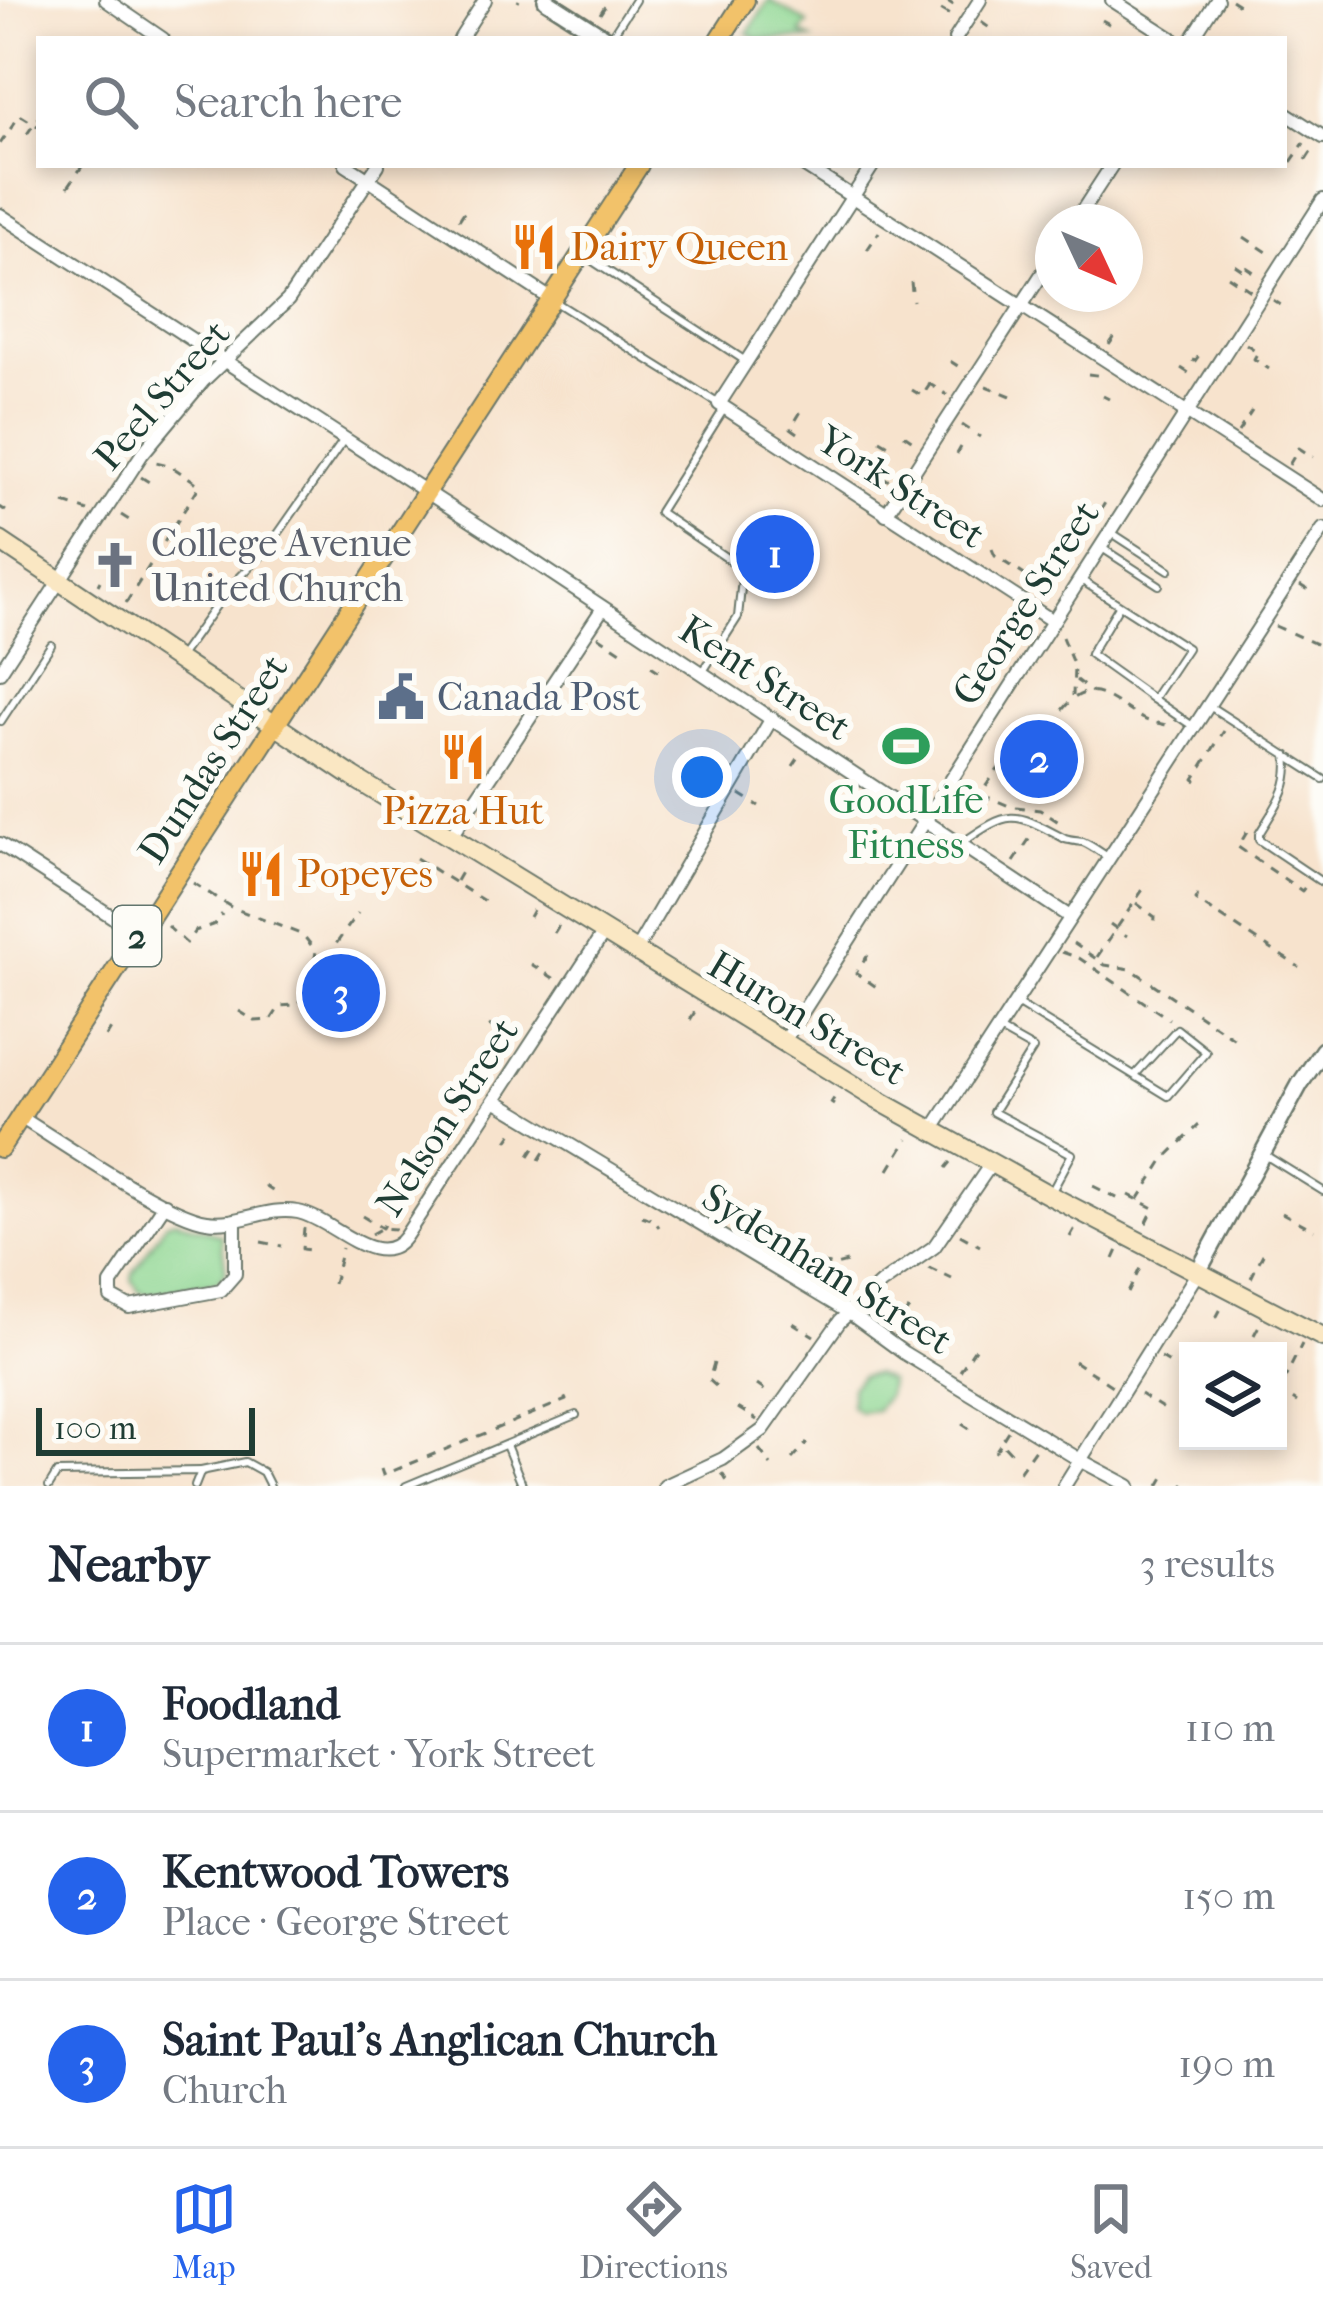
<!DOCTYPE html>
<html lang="en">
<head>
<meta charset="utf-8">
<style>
	body { margin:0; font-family:"IM FELL French Canon",serif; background:#f2f2f3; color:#1f2937 }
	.controls { position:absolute; right:36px; bottom:36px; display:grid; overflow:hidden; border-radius:0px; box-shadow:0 6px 18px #0003 }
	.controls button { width:108px; height:108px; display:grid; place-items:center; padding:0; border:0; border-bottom:3px solid #e0e1e3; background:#fff; color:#1f2937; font:60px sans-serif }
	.compass { position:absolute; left:1035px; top:204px; width:108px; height:108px; border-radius:50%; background:#fff; box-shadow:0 6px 18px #0003; rotate:134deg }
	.scale { position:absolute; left:36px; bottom:30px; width:219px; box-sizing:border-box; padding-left:12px; border:6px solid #1f3d34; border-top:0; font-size:33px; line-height:42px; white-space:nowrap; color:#1f3d34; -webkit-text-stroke:9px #fdfcf7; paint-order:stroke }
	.you { position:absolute; left:702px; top:777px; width:42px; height:42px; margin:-30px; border:9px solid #fff; border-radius:50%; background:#1a73e8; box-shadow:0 0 0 18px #1a73e833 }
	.badge { display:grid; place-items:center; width:78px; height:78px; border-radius:50%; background:#2563eb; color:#fff; font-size:39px; font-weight:700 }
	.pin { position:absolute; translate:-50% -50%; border:6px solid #fff; box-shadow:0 3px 12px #0006 }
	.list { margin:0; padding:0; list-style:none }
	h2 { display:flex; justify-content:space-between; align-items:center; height:156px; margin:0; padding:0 48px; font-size:51px }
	h2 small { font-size:39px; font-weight:400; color:#747a83 }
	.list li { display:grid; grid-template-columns:78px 1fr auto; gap:36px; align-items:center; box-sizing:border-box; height:168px; padding:0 48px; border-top:3px solid #e0e1e3 }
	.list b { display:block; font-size:45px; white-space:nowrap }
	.list p { margin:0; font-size:39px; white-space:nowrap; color:#747a83 }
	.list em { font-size:39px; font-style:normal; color:#747a83 }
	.icon { flex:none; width:66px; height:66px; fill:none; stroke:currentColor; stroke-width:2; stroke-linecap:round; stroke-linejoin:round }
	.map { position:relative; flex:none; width:1323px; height:1486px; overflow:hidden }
	.search { position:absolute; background:#fff; box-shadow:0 6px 18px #0003; left:36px; right:36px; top:36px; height:132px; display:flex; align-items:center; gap:30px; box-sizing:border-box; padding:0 42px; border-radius:0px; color:#747a83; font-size:45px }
	.sheet { height:660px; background:#fff }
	nav { display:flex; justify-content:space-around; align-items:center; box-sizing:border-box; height:168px; border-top:3px solid #e0e1e3; background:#fff; font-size:33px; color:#747a83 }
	nav a { display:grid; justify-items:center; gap:6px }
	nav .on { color:#2563eb }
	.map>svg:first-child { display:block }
	.green { fill:#8dd691; stroke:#568a62; stroke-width:3 }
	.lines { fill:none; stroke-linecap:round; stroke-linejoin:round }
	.service-casing { stroke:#6b776a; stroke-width:10 }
	.minor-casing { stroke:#6b776a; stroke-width:16 }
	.tertiary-casing { stroke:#6b776a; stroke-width:20 }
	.secondary-casing { stroke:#6b776a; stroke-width:22 }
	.primary-casing { stroke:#6b776a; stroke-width:22 }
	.path { stroke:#6b776a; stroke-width:3; stroke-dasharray:9 9; stroke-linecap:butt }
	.service { stroke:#fff; stroke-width:6 }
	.minor { stroke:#fff; stroke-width:12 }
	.tertiary { stroke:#fff; stroke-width:15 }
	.secondary { stroke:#fae7c3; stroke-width:18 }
	.primary { stroke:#f2c26a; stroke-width:18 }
	.labels { text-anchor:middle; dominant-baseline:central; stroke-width:12; stroke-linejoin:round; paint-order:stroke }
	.shield { fill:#fdfcf7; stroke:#62766e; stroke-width:3 }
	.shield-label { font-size:36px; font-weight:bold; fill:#1f3d34 }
	.food-label { font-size:39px; fill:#c56008; stroke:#fdfcf7; text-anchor:start }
	.street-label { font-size:39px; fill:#1f3d34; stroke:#fdfcf7 }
	.worship-label { font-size:39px; fill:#5b616d; stroke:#fdfcf7; text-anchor:start }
	.service-label { font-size:39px; fill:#4e5e75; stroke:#fdfcf7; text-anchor:start }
	.leisure-label { font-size:39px; fill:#27864d; stroke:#fdfcf7 }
</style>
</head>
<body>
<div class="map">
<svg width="1323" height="1486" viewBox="0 0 1323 1486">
	<rect width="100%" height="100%" fill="#fdfcf7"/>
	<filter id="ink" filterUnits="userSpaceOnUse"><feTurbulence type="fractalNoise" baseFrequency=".00833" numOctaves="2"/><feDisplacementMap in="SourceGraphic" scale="24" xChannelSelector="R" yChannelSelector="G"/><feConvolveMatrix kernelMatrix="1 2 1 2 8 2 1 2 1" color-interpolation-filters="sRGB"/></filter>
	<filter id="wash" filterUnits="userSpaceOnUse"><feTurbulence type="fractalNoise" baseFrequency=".004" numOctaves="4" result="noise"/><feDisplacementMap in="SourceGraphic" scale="48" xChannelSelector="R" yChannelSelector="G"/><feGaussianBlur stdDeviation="2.7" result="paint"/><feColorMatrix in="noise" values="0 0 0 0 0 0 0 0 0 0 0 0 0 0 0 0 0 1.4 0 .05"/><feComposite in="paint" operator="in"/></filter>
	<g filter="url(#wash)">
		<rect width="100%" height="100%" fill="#f7e3cd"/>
		<g class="green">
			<path d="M769,0L808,23L801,33L811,39H758L748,33Z"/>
			<path d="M175,1220L221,1235L226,1273L216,1283L149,1294L139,1291L132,1280L133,1273L166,1223Z"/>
			<path d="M874,1374L889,1380L887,1396L876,1410L859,1412L851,1406V1387L861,1376Z"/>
		</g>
	</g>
	<g filter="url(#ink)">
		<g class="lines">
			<defs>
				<g id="service">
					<path d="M611,37L635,0"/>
					<path d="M585,256L744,360"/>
					<path d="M554,301L719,404"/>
					<path d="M1112,533L1169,570"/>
					<path d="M1102,548L1159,585"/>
					<path d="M1081,580L1187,648L1153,699L1194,727"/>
					<path d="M1119,606L1090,654L1153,699"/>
					<path d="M181,655L228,589L266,551L345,438"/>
					<path d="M702,673L738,617L743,569L659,512L724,409"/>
					<path d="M1211,707L1323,779"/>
					<path d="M1,721L51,645"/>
					<path d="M1287,755C1292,788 1275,807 1259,834V840L1323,883"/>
					<path d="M962,843C1012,808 1014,812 1065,839C1071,841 1077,841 1083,842C1091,845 1101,853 1108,857"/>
					<path d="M1018,1004L1168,1096L1206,1052L1177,1029L1135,1075"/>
					<path d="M1001,1031L1033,1049L993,1112L1072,1154L1052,1191"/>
					<path d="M1265,1155L1323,1191"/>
					<path d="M506,1445L523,1486"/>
					<path d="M201,1471L245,1462L263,1472L270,1486"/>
					<path d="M49,1486L57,1473L201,1471L195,1486"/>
					<path d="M406,1486L576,1415"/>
				</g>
				<g id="minor">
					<path d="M106,0L163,39"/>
					<path d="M1112,0L1173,39"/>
					<path d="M460,39L485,0"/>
					<path d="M955,39L980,0"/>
					<path d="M1192,39L1217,0"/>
					<path d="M1284,112L1323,137"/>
					<path d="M346,165L551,299"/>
					<path d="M803,165L1323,500"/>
					<path d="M873,165L719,404L1051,620"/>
					<path d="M0,215L530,559L1070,917"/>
					<path d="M1075,222L1112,165"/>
					<path d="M886,514L1053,257"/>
					<path d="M0,672L142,454L203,381L288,300L378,165"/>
					<path d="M449,839L603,608"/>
					<path d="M0,844L139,934"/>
					<path d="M635,952L772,718"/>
					<path d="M784,1041L1323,200"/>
					<path d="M495,1100L848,1312L904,1353L1080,1460L1129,1486"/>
					<path d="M20,1117C61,1142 165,1215 207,1221C239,1226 266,1206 298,1212C331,1218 378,1274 405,1237L603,934"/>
					<path d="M931,1132L1323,529"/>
					<path d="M165,1204L111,1284V1297L129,1307L221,1290L235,1274V1223"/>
					<path d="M665,1486L723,1459L763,1430L840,1321L881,1284L934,1247L991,1164"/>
					<path d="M1064,1486L1198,1272"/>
				</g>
				<g id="tertiary">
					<path d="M546,0L607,39"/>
					<path d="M1198,1272L1300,1084L1323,1050"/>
				</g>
				<path id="secondary" d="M0,541L353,777L878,1100L1049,1195L1323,1337"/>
				<g id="primary">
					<path d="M720,39L745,0"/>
					<path d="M0,1148L639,165"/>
				</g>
			</defs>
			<use href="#service" class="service-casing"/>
			<use href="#minor" class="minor-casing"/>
			<use href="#tertiary" class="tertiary-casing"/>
			<use href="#secondary" class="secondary-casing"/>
			<use href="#primary" class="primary-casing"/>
			<g class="path">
				<path d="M946,0L959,9"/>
				<path d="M1231,0L1245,9"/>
				<path d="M518,2L519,0"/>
				<path d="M941,10L955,18"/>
				<path d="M600,14L609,0"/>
				<path d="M1102,20L1113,26"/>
				<path d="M981,22L994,31"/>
				<path d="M1284,88L1288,82"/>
				<path d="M27,134L39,117"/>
				<path d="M0,144L20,115L39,127"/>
				<path d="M1306,160L1315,146"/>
				<path d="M1291,162L1304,143"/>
				<path d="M68,187L83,165"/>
				<path d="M459,220L468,206"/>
				<path d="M1244,237L1273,256"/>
				<path d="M867,250L879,232"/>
				<path d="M1235,265L1247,273L1251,271"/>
				<path d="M1246,267L1260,276"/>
				<path d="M1228,276L1251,291"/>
				<path d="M911,282L913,301"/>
				<path d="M1062,294L1063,305"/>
				<path d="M1273,300L1287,309"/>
				<path d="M1246,344L1258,352L1254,359L1269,369"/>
				<path d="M1109,345L1116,335L1120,336"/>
				<path d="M1192,360L1195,361L1200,354"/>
				<path d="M950,361L964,370"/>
				<path d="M1181,368L1195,377"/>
				<path d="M1088,374L1104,376"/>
				<path d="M928,383L947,395"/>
				<path d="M986,386L1011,396"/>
				<path d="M912,390L922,396L933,380"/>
				<path d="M1103,396L1109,399"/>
				<path d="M144,408L158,417"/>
				<path d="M962,425L980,437"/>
				<path d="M1238,432L1252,411"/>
				<path d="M798,433L791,428L805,405"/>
				<path d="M904,435L916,443"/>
				<path d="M880,440L890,446L884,454"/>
				<path d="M957,454L961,447"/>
				<path d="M1289,465L1299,448L1313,457"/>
				<path d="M881,476L891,482"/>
				<path d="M141,477L154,485"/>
				<path d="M64,503L88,511"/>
				<path d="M0,507L6,511"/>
				<path d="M1100,511L1108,498"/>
				<path d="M121,515L134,523"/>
				<path d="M992,549L995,556L1040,585"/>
				<path d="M98,585L100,581"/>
				<path d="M1300,585L1306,589L1311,581"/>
				<path d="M126,603L200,485L169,465L156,462"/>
				<path d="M1275,626L1323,647"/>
				<path d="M598,636L621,651"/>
				<path d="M1062,637L1074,666L1073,696"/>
				<path d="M651,666L663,674"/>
				<path d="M1076,680L1092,692"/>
				<path d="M1067,757L1073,746L1062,733L1059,714C1090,671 1112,703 1143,719C1152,723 1163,724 1172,726"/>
				<path d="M793,766L801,754"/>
				<path d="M1197,781L1194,779L1224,731"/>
				<path d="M740,794L759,806"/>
				<path d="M975,801L1020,739L1058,716"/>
				<path d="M485,807L504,819"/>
				<path d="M947,809L990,798L1009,806L1040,810L1062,824"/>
				<path d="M1247,832L1238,847L1302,891L1307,884"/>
				<path d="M416,858L492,906"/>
				<path d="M1014,862L1032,835"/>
				<path d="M456,881L464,867"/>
				<path d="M193,883L231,907L303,935L316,951L312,978"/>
				<path d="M1198,895L1195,900L1299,967"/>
				<path d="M1136,903L1155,917L1154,927"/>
				<path d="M529,917L533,910"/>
				<path d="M1110,924L1127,936"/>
				<path d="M167,926L186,943L195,931L215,924L222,914"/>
				<path d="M554,933L559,925"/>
				<path d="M1073,943L1105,965L1131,969L1235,1039"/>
				<path d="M1062,952L1079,958L1169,1019"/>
				<path d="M868,955L856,973L878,988"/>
				<path d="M1097,957L1146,885"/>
				<path d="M326,958L358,913"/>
				<path d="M328,961C347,951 372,960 377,983"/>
				<path d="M531,964L558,981"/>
				<path d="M239,1011L255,1021L271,1020L280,1006L297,1005L325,960L335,966"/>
				<path d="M690,1020L697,1008"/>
				<path d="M489,1025L517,1044"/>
				<path d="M106,1037L112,1027"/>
				<path d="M834,1105L831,1103L836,1095"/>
				<path d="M507,1141L516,1128"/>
				<path d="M529,1156L538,1142"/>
				<path d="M539,1160L548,1146"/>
				<path d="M946,1168L951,1162"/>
				<path d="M889,1170L908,1139"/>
				<path d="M265,1186L274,1192"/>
				<path d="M1093,1186L1125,1202"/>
				<path d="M1129,1195L1154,1208L1146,1224"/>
				<path d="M1138,1200L1164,1159L1199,1125"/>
				<path d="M1282,1213L1314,1230"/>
				<path d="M362,1216L382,1228L386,1221"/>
				<path d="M642,1216L654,1220L659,1227"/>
				<path d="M304,1228L302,1249L309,1250"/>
				<path d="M371,1234L382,1228L396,1229"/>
				<path d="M960,1235L980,1246"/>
				<path d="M1070,1237L1075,1228"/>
				<path d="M261,1242L282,1246"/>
				<path d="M1114,1259L1118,1250"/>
				<path d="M821,1262L832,1266L847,1262L846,1255"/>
				<path d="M929,1268L952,1279"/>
				<path d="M1251,1278L1266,1248"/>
				<path d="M333,1284L342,1248"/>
				<path d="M1128,1293L1143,1262"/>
				<path d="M1216,1318L1224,1303"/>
				<path d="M899,1320L941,1348"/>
				<path d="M793,1323L814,1336"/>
				<path d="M893,1329L909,1309"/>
				<path d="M1254,1335L1261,1322"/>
				<path d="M1161,1358L1175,1366"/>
				<path d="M1074,1361L1112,1386"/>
				<path d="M714,1363L709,1380L717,1387"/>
				<path d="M960,1371L976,1347"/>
				<path d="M1283,1382L1302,1344"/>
				<path d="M757,1385L770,1394"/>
				<path d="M1278,1389L1297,1402"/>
				<path d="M1140,1394L1164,1409"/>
				<path d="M738,1408L757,1420"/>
				<path d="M962,1424L976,1433"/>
				<path d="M1008,1431L1001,1442L1011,1453"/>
				<path d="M759,1449L771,1465"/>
				<path d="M995,1452L1001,1443"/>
				<path d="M792,1459L807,1443"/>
				<path d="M381,1469L383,1475L566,1400L564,1396"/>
				<path d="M1019,1472L1035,1449"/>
				<path d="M722,1473L730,1486"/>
				<path d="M1159,1486L1166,1474"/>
				<path d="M1183,1486L1185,1484"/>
			</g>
			<use href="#service" class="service"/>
			<use href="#minor" class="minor"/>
			<use href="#tertiary" class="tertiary"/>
			<use href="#secondary" class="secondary"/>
			<use href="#primary" class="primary"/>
		</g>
	</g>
	<defs>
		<symbol id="restaurant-bare" viewBox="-9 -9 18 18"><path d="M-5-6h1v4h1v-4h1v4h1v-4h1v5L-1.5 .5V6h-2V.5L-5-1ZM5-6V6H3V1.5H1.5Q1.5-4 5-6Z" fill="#e8710a" stroke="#fdfcf7" stroke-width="2.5" paint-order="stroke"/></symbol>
		<symbol id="church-bare" viewBox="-9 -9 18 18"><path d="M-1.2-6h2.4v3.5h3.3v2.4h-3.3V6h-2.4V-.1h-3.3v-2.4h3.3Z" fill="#6b7280" stroke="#fdfcf7" stroke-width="2.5" paint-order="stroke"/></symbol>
		<symbol id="civic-bare" viewBox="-9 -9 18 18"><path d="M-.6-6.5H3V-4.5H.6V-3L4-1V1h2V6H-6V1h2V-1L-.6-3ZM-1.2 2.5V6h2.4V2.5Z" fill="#5c6f8a" stroke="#fdfcf7" stroke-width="2.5" paint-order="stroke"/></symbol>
		<symbol id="stadium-bare" viewBox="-9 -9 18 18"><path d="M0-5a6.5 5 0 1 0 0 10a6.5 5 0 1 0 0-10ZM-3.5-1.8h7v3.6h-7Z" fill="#2e9e5b" stroke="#fdfcf7" stroke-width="2.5" paint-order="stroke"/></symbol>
	</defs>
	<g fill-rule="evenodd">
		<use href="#restaurant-bare" x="501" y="214" width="66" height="66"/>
		<use href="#church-bare" x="82" y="532" width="66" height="66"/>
		<use href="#civic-bare" x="368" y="664" width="66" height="66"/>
		<use href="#stadium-bare" x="873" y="713" width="66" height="66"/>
		<use href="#restaurant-bare" x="430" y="724" width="66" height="66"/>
		<use href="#restaurant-bare" x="228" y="841" width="66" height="66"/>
	</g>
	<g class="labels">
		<rect class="shield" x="113" y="906" width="48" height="60" rx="9"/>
		<g class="shield-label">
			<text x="137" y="936">2</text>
		</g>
		<g class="food-label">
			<text x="570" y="247">Dairy Queen</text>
			<text x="463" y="811" text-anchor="middle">Pizza Hut</text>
			<text x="297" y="874">Popeyes</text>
		</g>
		<g class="street-label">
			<text transform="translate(162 395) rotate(-49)">Peel Street</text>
			<text transform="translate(901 487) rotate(33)">York Street</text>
			<text transform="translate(1026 603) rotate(-57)">George Street</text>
			<text transform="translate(765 678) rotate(33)">Kent Street</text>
			<text transform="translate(213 759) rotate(-57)">Dundas Street</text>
			<text transform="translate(807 1018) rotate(31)">Huron Street</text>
			<text transform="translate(447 1117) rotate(-57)">Nelson Street</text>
			<text transform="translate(827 1269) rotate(32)">Sydenham Street</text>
		</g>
		<g class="worship-label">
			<text x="151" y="543">College Avenue<tspan x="151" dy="45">United Church</tspan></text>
		</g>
		<g class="service-label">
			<text x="437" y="697">Canada Post</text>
		</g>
		<g class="leisure-label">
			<text x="906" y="800">GoodLife<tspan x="906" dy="45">Fitness</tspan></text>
		</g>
	</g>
</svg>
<div class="controls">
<button><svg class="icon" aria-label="layers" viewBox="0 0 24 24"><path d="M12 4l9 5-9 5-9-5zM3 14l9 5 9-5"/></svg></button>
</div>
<svg class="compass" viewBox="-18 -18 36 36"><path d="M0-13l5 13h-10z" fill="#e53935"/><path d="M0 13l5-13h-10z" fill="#747a83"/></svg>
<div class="scale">100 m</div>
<div class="you"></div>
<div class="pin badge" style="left:775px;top:554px">1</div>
<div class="pin badge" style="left:1039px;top:759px">2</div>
<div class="pin badge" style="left:341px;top:993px">3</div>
<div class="search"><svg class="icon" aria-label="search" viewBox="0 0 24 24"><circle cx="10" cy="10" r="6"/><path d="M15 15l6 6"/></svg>Search here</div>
</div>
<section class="sheet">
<h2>Nearby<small>3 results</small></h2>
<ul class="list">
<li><span class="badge">1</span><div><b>Foodland</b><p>Supermarket · York Street</p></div><em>110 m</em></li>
<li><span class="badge">2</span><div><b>Kentwood Towers</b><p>Place · George Street</p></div><em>150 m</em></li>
<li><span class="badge">3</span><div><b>Saint Paul's Anglican Church</b><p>Church</p></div><em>190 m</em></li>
</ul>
</section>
<nav>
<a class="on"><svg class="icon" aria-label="map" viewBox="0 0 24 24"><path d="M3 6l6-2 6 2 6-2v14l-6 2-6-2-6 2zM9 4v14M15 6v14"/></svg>Map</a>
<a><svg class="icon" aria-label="directions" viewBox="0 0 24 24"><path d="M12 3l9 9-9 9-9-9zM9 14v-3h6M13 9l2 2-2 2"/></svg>Directions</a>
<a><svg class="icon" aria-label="saved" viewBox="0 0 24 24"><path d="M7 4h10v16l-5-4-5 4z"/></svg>Saved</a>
</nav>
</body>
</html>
